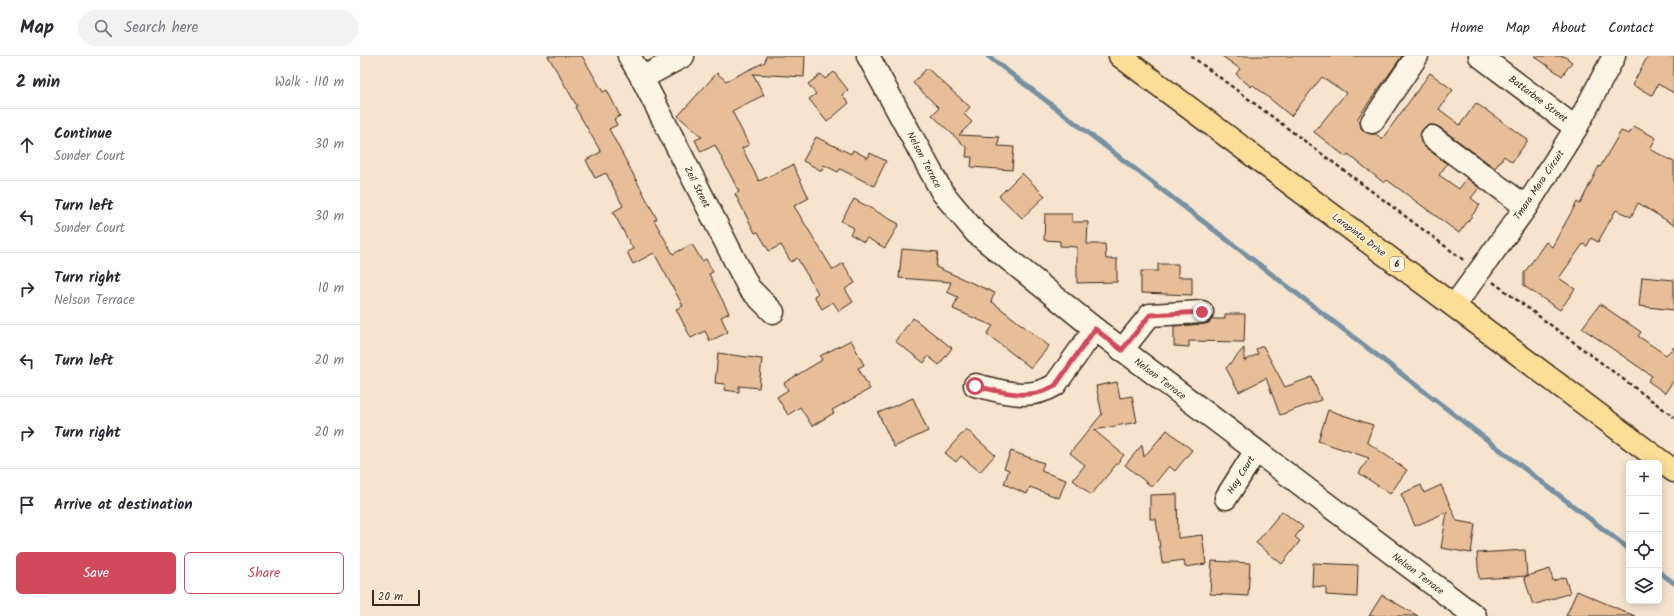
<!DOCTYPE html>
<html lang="en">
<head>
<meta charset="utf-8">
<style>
	body { margin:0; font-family:Kalam,sans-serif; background:#f2f2f3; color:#2b2b33 }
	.controls { position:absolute; right:12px; bottom:12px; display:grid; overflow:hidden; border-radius:6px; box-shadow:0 2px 10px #0003 }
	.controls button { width:36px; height:36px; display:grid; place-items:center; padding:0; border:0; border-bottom:1px solid #e1e1e2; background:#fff; color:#2b2b33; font:20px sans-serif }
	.scale { position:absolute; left:12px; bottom:10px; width:48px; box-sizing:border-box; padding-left:4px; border:2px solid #3b2a1e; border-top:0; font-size:11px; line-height:14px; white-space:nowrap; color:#3b2a1e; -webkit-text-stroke:3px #fcf5e5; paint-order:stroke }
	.stop { position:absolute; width:12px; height:12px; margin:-9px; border:3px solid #d1495b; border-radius:50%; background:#fff }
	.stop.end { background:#d1495b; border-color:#fff; box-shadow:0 1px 4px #0008 }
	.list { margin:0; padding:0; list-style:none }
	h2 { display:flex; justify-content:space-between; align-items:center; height:52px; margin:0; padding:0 16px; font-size:17px }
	h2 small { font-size:13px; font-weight:400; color:#7c7c81 }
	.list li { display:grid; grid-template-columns:26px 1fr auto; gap:12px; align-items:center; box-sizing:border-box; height:72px; padding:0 16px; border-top:1px solid #e1e1e2 }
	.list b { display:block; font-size:15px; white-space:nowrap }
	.list p { margin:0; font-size:13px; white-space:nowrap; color:#7c7c81 }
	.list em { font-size:13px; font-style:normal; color:#7c7c81 }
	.actions { display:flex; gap:8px; padding:12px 16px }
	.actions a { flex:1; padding:9px 0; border:1px solid #d1495b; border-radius:6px; text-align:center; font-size:14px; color:#d1495b }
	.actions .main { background:#d1495b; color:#fff }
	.icon { flex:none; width:22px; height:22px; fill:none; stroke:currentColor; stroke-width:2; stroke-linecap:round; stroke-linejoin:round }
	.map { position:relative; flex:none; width:1314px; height:560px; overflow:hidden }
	header { display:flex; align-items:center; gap:24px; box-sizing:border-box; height:56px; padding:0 20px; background:#fff; border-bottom:1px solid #e1e1e2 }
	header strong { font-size:19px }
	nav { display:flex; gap:22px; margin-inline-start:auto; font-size:14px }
	.search { width:280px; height:36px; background:#f2f2f3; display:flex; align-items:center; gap:10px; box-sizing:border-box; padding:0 14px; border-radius:22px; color:#7c7c81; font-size:15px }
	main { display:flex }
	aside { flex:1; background:#fff }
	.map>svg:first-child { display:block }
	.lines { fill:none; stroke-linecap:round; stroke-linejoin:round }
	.stream { stroke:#7591a3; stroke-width:5 }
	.building { fill:#e7be97; stroke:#3b2a1e }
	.minor-casing { stroke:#3b2a1e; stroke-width:25 }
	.major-casing { stroke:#3b2a1e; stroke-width:25 }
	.path { stroke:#3b2a1e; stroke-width:2.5; stroke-dasharray:4 3; stroke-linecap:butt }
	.minor { stroke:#fcf5e5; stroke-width:22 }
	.major { stroke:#fdde96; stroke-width:22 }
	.route { stroke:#d1495b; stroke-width:5 }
	.labels { text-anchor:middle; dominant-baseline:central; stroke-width:3.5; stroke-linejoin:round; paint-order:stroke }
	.shield { fill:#fcf5e5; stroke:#75675a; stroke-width:1 }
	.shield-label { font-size:9px; font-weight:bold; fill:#3b2a1e }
	.street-label { font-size:10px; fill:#3b2a1e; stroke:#fcf5e5 }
</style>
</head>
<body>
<header>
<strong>Map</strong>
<div class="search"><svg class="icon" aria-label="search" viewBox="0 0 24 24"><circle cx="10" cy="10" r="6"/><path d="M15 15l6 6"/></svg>Search here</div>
<nav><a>Home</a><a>Map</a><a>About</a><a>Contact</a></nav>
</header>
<main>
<aside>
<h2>2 min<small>Walk · 110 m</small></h2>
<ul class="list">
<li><svg class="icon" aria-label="ahead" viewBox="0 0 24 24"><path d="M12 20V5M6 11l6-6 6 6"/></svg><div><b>Continue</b><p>Sonder Court</p></div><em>30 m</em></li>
<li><svg class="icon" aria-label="left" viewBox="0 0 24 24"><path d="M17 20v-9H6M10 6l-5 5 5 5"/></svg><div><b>Turn left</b><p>Sonder Court</p></div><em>30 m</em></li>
<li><svg class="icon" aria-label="right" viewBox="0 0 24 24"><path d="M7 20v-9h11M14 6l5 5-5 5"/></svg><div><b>Turn right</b><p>Nelson Terrace</p></div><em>10 m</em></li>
<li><svg class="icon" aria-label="left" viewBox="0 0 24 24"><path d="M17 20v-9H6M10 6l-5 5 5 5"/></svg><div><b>Turn left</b></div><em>20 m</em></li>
<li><svg class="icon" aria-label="right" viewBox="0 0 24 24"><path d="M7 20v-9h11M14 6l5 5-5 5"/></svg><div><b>Turn right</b></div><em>20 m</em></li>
<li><svg class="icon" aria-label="arrive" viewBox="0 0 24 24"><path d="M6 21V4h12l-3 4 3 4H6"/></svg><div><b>Arrive at destination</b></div></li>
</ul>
<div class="actions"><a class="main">Save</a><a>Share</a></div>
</aside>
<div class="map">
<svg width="1314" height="560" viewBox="0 0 1314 560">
	<rect width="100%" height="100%" fill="#f6e4ce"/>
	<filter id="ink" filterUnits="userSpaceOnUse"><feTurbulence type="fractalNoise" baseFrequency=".025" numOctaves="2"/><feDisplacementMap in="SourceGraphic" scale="8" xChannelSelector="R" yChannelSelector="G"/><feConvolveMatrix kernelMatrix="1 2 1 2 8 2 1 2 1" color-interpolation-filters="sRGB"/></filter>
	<g filter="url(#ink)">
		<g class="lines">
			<g class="stream">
				<path d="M628,0L1269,493"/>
				<path d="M1299,516L1314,527"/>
			</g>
		</g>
		<g class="building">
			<path d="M188,0H222L243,36L247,34L260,60L254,63L257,69L249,73L297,163L294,164L313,198L332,188L342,205L346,203L353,216L349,218L369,257L361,261L368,276L350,285L345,275L331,282L316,253L323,250L294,197L273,208L267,196L273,193L253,156L263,150L246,117L235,122L226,104L241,96L215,51L217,50Z"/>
			<path d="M406,0H445L444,21L393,18L404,39L372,55L389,89L382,92L399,125L433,109L449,142L434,150L473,214L483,207L495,227L485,233L493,246L479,255L473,246L462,253L454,240L458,237L437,202L431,206L421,189L409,195L398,176L395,177L375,138L379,136L355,89L341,96L335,84L342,81L318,60L357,17L366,25L405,6Z"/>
			<path d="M862,0H1042L997,63L1000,65L1001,72L1005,76L1011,78H1016L1022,83L1070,17L1093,34L1079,53L1100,69L1116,47L1168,84L1152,106L1144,100L1135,112L1079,71L1074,69H1067L1062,74L1060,80L1061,86L1065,91L1087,108L1079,119L1099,133L1107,122L1119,132L1111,142L1120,149L1099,177L1027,124L1024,127L988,98L986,101L954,76L986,37L962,21L931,60L893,29L891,31L876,18L880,13Z"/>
			<path d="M1174,0H1204L1212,6L1202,20Z"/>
			<path d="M1288,0H1314V37L1298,28L1292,39L1272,29Z"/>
			<path d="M567,12L610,51L604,58L612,66L599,79L639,81L638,90L654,91L652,114L611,111L612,101H606L607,92L572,59L579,52L553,27Z"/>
			<path d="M474,16L488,34L482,39L489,47L467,66L449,43L456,38L448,28L461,18L465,23Z"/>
			<path d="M1274,70L1296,82L1290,93L1314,106V169L1278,147L1271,161L1256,154L1238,186L1231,182L1227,190L1223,188L1199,222L1215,233L1200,254L1164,230V217L1186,186L1192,191L1217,146L1220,148L1239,110L1240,111L1261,75L1269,78Z"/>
			<path d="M456,81L491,98L493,94L508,102L510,97L526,105L514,130L480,113L478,116L464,109L462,115L443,105Z"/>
			<path d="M662,117L685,140L662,162L639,140Z"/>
			<path d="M494,143L539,168L525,192L507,182L504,186L490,178L494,172L481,165Z"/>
			<path d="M685,158H712V166H728L727,188H745L746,203H757V226L717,227V191L700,190V185L684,184Z"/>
			<path d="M542,193L578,196L576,211L635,237L631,245L689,290L671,312L627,278L633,270L593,253L598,241L587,236L591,226L539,222Z"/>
			<path d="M798,208H818V221H832V239L781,237V215H798Z"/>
			<path d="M1282,221L1314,224V254L1279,250Z"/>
			<path d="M1240,248L1281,276L1278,280L1306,299L1314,291V324L1305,337L1288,325L1292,320L1222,272Z"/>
			<path d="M865,258H885L884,286L829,285V291L814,290V270L843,268L849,267L852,263H865Z"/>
			<path d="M553,262L592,292L579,309L568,300L564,307L535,285Z"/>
			<path d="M491,284L504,309L498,312L510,333L472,354L474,357L452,370L440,351L428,359L417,341L428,334L424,327L462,304L460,300Z"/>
			<path d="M903,290L925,331L952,321L961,344L920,359L906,322L879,336L866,312L884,292V305L898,298L896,293Z"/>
			<path d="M358,297L402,303L399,332L379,330V336L364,334L365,328L355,327Z"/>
			<path d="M757,326L760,342L772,340L777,366L734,374L764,399L731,439L713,424L725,409L710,397L742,358L736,330Z"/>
			<path d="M553,342L568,375L534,391L518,357Z"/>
			<path d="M968,354L1013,369L1007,386L1047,414L1030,438L999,417L1009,402L958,385Z"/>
			<path d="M606,373L635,399L620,416L601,400L596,406L585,397Z"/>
			<path d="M807,374L832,394L815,415L809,410L792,431L765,409L782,389L784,401Z"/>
			<path d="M651,395L684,407L681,415L706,424L699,442L670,431L667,438L644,428L649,414L644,412Z"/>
			<path d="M1061,429L1064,437L1081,429L1097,465L1115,468L1111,497L1081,492L1087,456L1055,470L1041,438Z"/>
			<path d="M817,438L818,482L842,479L846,508L825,511L824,504L802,507L796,463H790V439Z"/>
			<path d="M922,455L943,471L935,481L940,485L922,508L896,487Z"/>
			<path d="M1165,494L1167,520L1119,523L1117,497Z"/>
			<path d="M852,505L890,507L888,540L850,538Z"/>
			<path d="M953,507L998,509L997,541L966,539V531L952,530Z"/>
			<path d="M1190,513L1193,525L1205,521L1210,537L1173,549L1164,521Z"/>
			<path d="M1217,535L1275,560H1206Z"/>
			<path d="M1022,539L1058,560H1009Z"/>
		</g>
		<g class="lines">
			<defs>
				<g id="minor">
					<path d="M269,0L282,22L389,232L413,256"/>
					<path d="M508,0L582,136L616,177L735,273L1115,560"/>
					<path d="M1120,0L1216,72"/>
					<path d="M282,22L323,0"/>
					<path d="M1012,66L1057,0"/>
					<path d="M1072,81L1166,151"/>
					<path d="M1094,250L1166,151L1216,72L1254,0"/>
					<path d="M762,294L790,259L842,256"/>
					<path d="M615,329C643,336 669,345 695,329L735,273"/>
					<path d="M866,442L895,396"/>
				</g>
				<path id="major" d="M760,0L1314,415"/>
			</defs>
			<use href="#minor" class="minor-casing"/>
			<use href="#major" class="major-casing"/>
			<g class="path">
				<path d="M831,0L1105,205"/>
				<path d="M1133,226L1314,361"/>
			</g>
			<use href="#minor" class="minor"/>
			<use href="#major" class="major"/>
		</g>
	</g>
	<g class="lines" filter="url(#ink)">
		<path class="route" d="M615,330C643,336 669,345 695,330L735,273L762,294L790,259L842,256"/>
	</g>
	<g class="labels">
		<rect class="shield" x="1030" y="201" width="14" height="14" rx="3"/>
		<g class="shield-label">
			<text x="1037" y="208">6</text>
		</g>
		<g class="street-label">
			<text transform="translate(1178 43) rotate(37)">Battarbee Street</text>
			<text transform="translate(564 104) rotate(62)">Nelson Terrace</text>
			<text transform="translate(1179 129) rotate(-56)">Tmara Mara Circuit</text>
			<text transform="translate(337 131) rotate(63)">Zeil Street</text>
			<text transform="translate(999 179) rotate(37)">Larapinta Drive</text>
			<text transform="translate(800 323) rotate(37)">Nelson Terrace</text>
			<text transform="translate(881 419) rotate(-58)">Hay Court</text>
			<text transform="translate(1058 518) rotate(37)">Nelson Terrace</text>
		</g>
	</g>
</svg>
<div class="controls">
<button>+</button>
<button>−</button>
<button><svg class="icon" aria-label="locate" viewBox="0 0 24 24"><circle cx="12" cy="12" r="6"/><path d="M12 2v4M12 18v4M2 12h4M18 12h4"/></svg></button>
<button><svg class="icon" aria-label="layers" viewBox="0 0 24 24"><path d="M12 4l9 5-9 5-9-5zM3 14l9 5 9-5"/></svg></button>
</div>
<div class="scale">20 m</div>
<div class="stop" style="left:615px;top:330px"></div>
<div class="stop end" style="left:842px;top:256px"></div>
</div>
</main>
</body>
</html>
